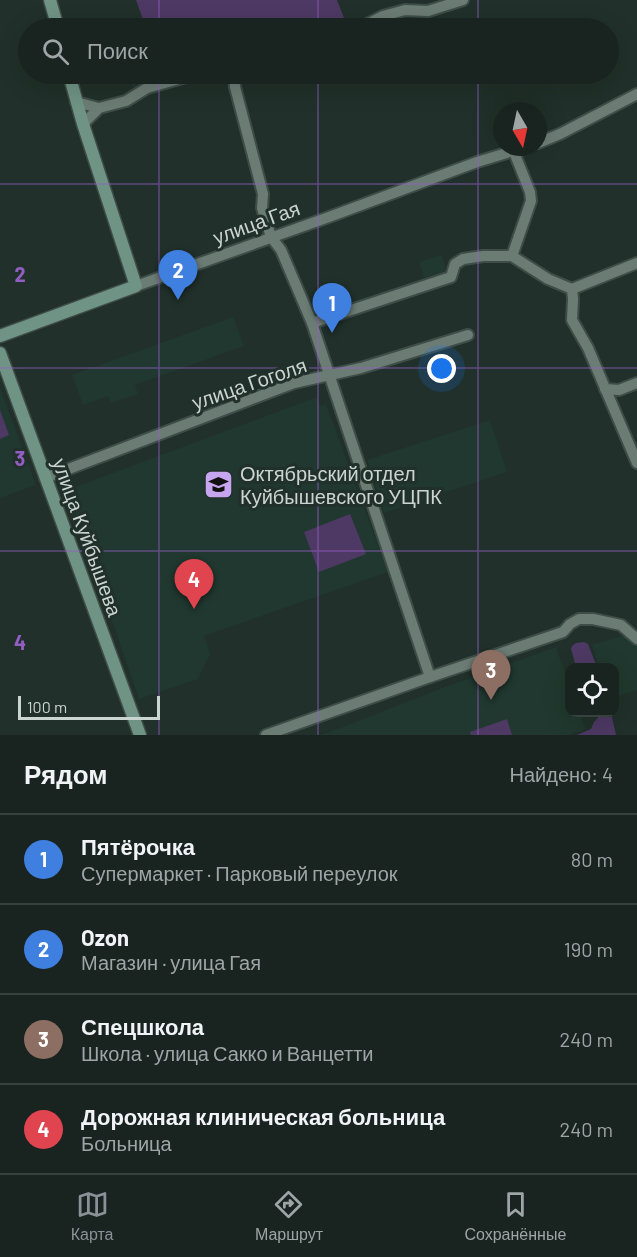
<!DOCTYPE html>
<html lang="ru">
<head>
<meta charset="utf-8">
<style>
	body { margin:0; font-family:Barlow,sans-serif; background:#26302d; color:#f1f3f6 }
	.controls { position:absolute; right:18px; bottom:18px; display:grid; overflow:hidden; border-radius:12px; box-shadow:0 6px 24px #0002 }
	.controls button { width:54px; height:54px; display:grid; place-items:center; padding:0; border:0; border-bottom:2px solid #37413e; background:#192420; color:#f1f3f6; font:30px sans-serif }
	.compass { position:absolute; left:493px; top:102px; width:54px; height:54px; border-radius:50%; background:#192420; box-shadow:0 6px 24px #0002; rotate:171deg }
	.scale { position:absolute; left:18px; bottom:15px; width:142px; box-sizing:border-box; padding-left:6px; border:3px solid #cad4d0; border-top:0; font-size:16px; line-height:21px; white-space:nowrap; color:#cad4d0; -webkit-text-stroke:4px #21302a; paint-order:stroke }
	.you { position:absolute; left:442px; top:369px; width:21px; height:21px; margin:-15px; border:4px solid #fff; border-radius:50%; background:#1a73e8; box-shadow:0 0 0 9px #1a73e833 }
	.badge { display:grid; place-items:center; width:39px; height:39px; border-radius:50%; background:#8c9099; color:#fff; font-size:20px; font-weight:700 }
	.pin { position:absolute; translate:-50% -50px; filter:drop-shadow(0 2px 3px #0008) }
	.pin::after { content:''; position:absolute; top:32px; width:21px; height:18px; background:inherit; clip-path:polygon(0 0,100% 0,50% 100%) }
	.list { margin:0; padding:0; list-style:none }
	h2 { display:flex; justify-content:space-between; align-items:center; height:78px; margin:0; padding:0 24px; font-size:26px }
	h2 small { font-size:20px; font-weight:400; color:#9fa4a5 }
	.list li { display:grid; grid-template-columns:39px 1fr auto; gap:18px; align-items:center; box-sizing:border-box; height:90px; padding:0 24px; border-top:2px solid #37413e }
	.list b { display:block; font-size:22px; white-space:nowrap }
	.list p { margin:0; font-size:20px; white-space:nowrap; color:#9fa4a5 }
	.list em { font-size:20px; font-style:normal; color:#9fa4a5 }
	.icon { flex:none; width:33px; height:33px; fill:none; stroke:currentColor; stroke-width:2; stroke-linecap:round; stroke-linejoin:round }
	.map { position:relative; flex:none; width:637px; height:735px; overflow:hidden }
	.search { position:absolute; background:#192420; box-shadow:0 6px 24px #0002; left:18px; right:18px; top:18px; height:66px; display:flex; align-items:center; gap:15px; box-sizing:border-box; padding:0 21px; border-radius:33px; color:#9fa4a5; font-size:22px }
	.sheet { height:438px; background:#192420 }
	nav { display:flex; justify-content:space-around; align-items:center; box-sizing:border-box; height:84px; border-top:2px solid #37413e; background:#192420; font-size:16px; color:#9fa4a5 }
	nav a { display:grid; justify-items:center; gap:3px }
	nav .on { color:#8c9099 }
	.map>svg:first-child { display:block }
	.built { fill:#20382f }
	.green { fill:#4d3963 }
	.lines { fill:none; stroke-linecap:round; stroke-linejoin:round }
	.street-casing { stroke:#3f4d48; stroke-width:14 }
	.secondary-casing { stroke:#3f4d48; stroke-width:15 }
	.street { stroke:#6b7c75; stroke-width:10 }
	.secondary { stroke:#6f9385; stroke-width:12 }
	.grid { fill:none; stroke:#935ec4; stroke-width:1.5; stroke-opacity:0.55 }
	.labels { text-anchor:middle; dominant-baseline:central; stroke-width:6; stroke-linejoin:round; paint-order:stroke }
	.street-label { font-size:20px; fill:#cad4d0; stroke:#21302a }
	.poi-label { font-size:20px; fill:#cad4d0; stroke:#21302a; text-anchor:start }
	.grid-label { font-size:20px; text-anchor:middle; font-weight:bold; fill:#935ec4; stroke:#21302a; stroke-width:6; stroke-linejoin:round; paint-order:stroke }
</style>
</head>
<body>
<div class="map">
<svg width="637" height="735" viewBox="0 0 637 735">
	<rect width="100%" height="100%" fill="#21302a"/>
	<g class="built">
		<path d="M129,74H160L161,80L133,88Z"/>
		<path d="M442,255L446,271L424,278L419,262Z"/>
		<path d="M233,317L244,346L135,385L138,394L111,403L108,396L83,405L72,375Z"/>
		<path d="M0,388L36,485L0,498Z"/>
		<path d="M317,397L320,406L326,404L388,572L204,636L210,654L198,679L139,699L92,563L64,491Z"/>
		<path d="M490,420L507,472L384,513L367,460Z"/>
		<path d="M628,634L637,644V690L615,697L614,668L599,667L592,645Z"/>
		<path d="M556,647L569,684L570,712L580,713L585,729L568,735H322L450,685Z"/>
	</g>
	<g class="green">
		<path d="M136,0H337L346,23L329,28H146Z"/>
		<path d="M0,410L9,435L0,439Z"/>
		<path d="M350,514L366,554L319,572L304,532Z"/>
		<path d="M584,642L588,644L597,667H576L571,649L572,646L576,643Z"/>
		<path d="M597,713H611L616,735H577L591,729L594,722L598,718Z"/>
		<path d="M507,719L512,735H471L470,732Z"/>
	</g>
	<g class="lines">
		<defs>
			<g id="street">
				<path d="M360,28L383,16L405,10L428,11L463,0"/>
				<path d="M234,74L235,87L263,194L262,208L271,237L281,250L312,323L430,677"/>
				<path d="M76,102L99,108L126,101L147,88L197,74"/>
				<path d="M83,124L99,108"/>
				<path d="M538,143L560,134L637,94"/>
				<path d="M512,256L531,201L530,192L514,152"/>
				<path d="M136,286L329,217L477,162L526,147"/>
				<path d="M572,289L573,299L572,320L588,348L637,463"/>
				<path d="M572,289L637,263"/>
				<path d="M312,323L451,277L455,264L463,259L483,256H512L548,279L572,289"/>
				<path d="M605,389L619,390L637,383"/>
				<path d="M45,478L294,383L361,368L468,335"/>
				<path d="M266,735L430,677L563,632L570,624L579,619H593L621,625L637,639"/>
			</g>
			<g id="secondary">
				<path d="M50,0L58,28"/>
				<path d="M0,336L136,286L83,124L69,74"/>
				<path d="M0,353L140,735"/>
			</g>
		</defs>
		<use href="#street" class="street-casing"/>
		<use href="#secondary" class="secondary-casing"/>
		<use href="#street" class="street"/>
		<use href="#secondary" class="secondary"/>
	</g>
	<path class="grid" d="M159,0V28M318,0V28M478,0V28M159,74V735M318,74V735M478,74V735M0,184H637M0,368H637M0,551H637"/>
	<defs>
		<symbol id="university-square" viewBox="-11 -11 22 22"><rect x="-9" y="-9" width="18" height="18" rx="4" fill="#c8a6ef" stroke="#21302a"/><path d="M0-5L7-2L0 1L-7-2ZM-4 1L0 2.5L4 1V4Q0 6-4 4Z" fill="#111"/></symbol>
	</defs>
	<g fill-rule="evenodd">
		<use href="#university-square" x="202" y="468" width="33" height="33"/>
	</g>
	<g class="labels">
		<g class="street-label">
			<text transform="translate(256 222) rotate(-20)">улица Гая</text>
			<text transform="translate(249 383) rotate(-19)">улица Гоголя</text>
			<text transform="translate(88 537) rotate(70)">улица Куйбышева</text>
		</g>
		<g class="poi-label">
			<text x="240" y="473">Октябрьский отдел<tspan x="240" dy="23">Куйбышевского УЦПК</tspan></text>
		</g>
	</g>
	<g class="grid-label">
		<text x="20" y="282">2</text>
		<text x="20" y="466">3</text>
		<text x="20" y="650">4</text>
	</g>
</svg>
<div class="controls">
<button><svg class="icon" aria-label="locate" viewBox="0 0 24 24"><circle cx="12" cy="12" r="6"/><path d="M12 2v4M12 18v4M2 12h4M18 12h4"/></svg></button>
</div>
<svg class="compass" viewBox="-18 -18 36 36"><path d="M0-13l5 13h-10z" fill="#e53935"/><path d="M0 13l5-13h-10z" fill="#9fa4a5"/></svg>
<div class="scale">100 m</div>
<div class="you"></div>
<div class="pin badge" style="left:332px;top:333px;background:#3f7fe0">1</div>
<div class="pin badge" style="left:178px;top:300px;background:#3f7fe0">2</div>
<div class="pin badge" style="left:491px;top:700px;background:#8d6e63">3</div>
<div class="pin badge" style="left:194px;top:609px;background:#e0444e">4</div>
<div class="search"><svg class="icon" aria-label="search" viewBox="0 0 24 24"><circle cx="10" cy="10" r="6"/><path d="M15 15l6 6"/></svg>Поиск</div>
</div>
<section class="sheet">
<h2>Рядом<small>Найдено: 4</small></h2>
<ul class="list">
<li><span class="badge" style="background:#3f7fe0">1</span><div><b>Пятёрочка</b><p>Супермаркет · Парковый переулок</p></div><em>80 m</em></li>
<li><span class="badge" style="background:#3f7fe0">2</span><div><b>Ozon</b><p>Магазин · улица Гая</p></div><em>190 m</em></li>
<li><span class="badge" style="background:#8d6e63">3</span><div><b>Спецшкола</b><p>Школа · улица Сакко и Ванцетти</p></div><em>240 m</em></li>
<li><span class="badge" style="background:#e0444e">4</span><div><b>Дорожная клиническая больница</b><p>Больница</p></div><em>240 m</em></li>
</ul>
</section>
<nav>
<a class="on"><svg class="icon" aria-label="map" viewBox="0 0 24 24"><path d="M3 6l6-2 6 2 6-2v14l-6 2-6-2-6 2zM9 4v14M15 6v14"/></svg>Карта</a>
<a><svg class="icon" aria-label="directions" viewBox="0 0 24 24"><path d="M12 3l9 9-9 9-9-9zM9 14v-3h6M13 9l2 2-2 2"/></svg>Маршрут</a>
<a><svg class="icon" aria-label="saved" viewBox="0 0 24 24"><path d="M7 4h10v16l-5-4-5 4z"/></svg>Сохранённые</a>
</nav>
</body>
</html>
